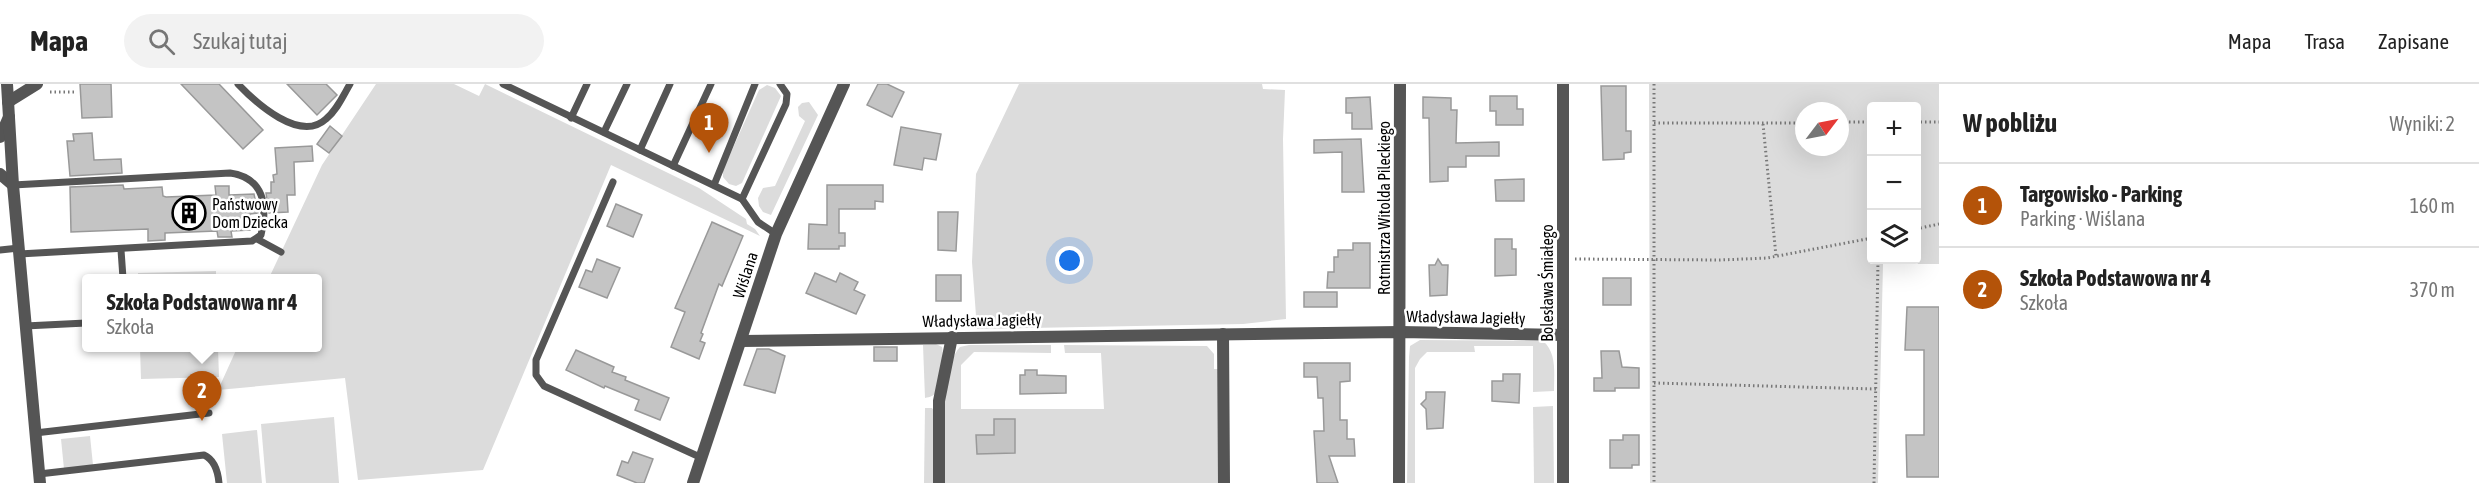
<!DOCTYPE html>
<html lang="pl">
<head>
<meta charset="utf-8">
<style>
	body { margin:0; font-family:"Asap Condensed",sans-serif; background:#f2f2f2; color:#222 }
	.controls { position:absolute; right:18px; top:18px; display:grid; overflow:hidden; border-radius:6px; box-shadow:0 6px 24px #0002 }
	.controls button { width:54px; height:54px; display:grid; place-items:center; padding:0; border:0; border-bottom:2px solid #e0e0e0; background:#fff; color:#222; font:30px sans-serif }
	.compass { position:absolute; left:1795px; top:18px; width:54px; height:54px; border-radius:50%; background:#fff; box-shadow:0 6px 24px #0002; rotate:58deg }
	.you { position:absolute; left:1070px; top:177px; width:21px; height:21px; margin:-15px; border:4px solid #fff; border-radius:50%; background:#1a73e8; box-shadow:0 0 0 9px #1a73e833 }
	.badge { display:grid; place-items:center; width:39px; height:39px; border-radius:50%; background:#b45309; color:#fff; font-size:20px; font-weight:700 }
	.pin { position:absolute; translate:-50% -50px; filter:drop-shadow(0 2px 3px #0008) }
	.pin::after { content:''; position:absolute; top:32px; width:21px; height:18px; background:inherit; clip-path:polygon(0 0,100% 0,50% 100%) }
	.popup { position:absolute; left:82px; top:190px; width:240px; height:78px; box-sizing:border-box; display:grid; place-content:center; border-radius:6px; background:#fff; filter:drop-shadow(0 2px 4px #0005); font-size:20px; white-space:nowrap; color:#767676 }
	.popup b { font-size:22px; color:#222 }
	.popup::after { content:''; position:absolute; left:50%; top:100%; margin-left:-12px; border:12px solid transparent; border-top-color:#fff }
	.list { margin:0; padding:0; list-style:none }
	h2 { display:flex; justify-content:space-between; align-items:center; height:78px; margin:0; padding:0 24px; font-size:26px }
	h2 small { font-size:20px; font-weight:400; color:#767676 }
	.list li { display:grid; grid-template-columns:39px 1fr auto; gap:18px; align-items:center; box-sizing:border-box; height:84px; padding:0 24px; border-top:2px solid #e0e0e0 }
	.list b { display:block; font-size:22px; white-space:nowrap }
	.list p { margin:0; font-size:20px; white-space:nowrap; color:#767676 }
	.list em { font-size:20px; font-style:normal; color:#767676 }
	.icon { flex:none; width:33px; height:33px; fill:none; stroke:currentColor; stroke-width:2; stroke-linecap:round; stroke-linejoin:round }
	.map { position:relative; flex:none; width:1939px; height:399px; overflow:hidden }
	header { display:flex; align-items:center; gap:36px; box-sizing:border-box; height:84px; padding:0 30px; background:#fff; border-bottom:2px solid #e0e0e0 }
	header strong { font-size:28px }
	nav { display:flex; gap:33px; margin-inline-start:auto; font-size:21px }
	.search { width:420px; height:54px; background:#f2f2f2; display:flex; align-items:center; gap:15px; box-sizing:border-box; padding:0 21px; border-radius:33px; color:#767676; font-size:22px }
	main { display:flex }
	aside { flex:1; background:#fff }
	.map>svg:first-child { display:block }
	.green { fill:#dcdcdc; fill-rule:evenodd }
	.building { fill:#c4c4c4; stroke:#999; stroke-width:1.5 }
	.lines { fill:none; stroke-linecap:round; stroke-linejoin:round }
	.path { stroke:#777; stroke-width:3; stroke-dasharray:1.5 3; stroke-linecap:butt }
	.service { stroke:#555; stroke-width:7 }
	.minor { stroke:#555; stroke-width:12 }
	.tertiary { stroke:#555; stroke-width:12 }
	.labels { text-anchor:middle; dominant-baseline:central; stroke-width:5; stroke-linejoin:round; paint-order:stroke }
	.poi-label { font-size:16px; fill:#000; stroke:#fff; text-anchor:start }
	.street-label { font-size:16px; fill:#000; stroke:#fff }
</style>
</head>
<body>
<header>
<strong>Mapa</strong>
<div class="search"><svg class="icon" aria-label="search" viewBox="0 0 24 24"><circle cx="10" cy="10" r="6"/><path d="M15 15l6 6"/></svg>Szukaj tutaj</div>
<nav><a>Mapa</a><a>Trasa</a><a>Zapisane</a></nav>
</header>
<main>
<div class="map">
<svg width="1939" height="399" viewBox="0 0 1939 399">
	<rect width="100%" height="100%" fill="#fff"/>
	<g class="green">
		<path d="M376,0H454L479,12L485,0L699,104L746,135L747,140L755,145L760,152L611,81L483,386L358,396L345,294L218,306L237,264H318V194H269L322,81Z"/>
		<path d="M1019,0H1262L1263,5L1285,6L1283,55L1286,235L1243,240L977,245L972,178L976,90Z"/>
		<path d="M1649,0H1939V180H1883L1878,399H1650ZM1872,22H1916V176H1872ZM1804,27H1840V63H1804Z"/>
		<path d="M767,1L775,4L781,12L742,99L736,102L729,100L723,93V86L759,6Z"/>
		<path d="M809,18L818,31L771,131L763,128L759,122L758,114L763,104L775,102L805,37L799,32L798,23L802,19Z"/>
		<path d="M216,187V194H138V189Z"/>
		<path d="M1420,256L1543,257C1557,269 1554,289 1554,307L1533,308V262H1474L1475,268H1427L1420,275L1415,284V399H1407L1409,273L1410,262Z"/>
		<path d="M936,260L942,263C944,272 941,299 937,307C934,312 930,313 925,314L923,261Z"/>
		<path d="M969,261H1051V269L974,268L961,281V325H1104L1101,269H1065L1064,261L1207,262L1214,270V285H1218V399H944C944,370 940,282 960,263Z"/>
		<path d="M140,264H218L219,293L141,295Z"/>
		<path d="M1553,322L1554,399H1534L1533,323Z"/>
		<path d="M925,324H932L934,327L933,399H924Z"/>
		<path d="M334,333L339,399H266L261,340Z"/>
		<path d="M257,346L262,399H227L222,350Z"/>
		<path d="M90,352L93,381L64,385L61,355Z"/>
	</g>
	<g class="building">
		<path d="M80,0H111L112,33L82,34Z"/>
		<path d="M181,0H219L263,46L243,65Z"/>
		<path d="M287,0H326L337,11L317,31Z"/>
		<path d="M878,0H887L904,8L892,33L867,21Z"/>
		<path d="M1601,2H1626V47H1631V68L1624,69V75L1603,76Z"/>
		<path d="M1490,12H1517V25H1523V41H1496V27H1490Z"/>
		<path d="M1370,13L1372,45H1352V29H1346V14Z"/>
		<path d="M1423,13L1451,14V26H1457L1456,59L1499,58V72H1466V83H1448V97L1430,98L1429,34H1423Z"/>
		<path d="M330,42L342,52L329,69L317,60Z"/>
		<path d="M901,43L941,50L936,76L924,74L922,86L894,81Z"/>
		<path d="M92,49L94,76L121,75L122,89L70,92L67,57H74L73,50Z"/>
		<path d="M1361,55L1364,108H1342V68L1314,69V56Z"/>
		<path d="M312,62L313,77L294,78L295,111H287L288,128L269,129L266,109H271V98H274L273,91L277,90L275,64Z"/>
		<path d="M1524,95V117H1496L1495,96Z"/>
		<path d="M123,101L124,105L162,103L163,112L166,113L216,111L215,102H229V111L254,110L258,129L250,130V146L231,147L232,153H218L217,147L165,149V156L148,157V145L71,148L70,103Z"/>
		<path d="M827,101H883V118L875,117V125H839V149H845V162H839V165H808L809,140L827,141Z"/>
		<path d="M616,120L642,131L633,153L607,142Z"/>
		<path d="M938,128H958L956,167L938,166Z"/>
		<path d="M712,138L743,152L722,202L719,200L701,249L703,250L700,257L705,259L699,275L671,263L685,228L675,224Z"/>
		<path d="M1495,155H1512V165H1516V191L1495,192Z"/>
		<path d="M1353,159H1370V204H1327L1328,188H1334V173H1338V166H1353Z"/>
		<path d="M597,175L620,184L607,214L579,203L586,186L592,188Z"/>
		<path d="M1438,175L1442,181H1448L1447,211L1430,212L1429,181H1435Z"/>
		<path d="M815,189L836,198L840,189L858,198L854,206L865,211L856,230L806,209Z"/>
		<rect x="936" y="191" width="25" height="26"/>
		<rect x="1603" y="194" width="28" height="27"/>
		<rect x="1304" y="208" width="33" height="15"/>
		<path d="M1907,223H1939V393H1907L1906,351H1924V266H1905Z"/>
		<rect x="874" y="263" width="23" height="14"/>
		<path d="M757,265H769L785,272L775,309L744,301Z"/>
		<path d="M576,266L614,283L612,288L626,293L625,296L669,314L660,336L635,326L639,316L605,302L604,304L566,286Z"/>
		<path d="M1601,267H1619L1622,283L1639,284V304H1615V307H1594V294H1602Z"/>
		<path d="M1304,279H1350V297L1340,298V336H1347V355H1354L1355,372H1329L1338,399H1317L1314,347H1324L1323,314H1318L1317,293H1304Z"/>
		<path d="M1025,286H1037V291L1066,292V309L1020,310V291H1025Z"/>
		<path d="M1503,290H1520L1519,319L1492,317V297H1503Z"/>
		<path d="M1426,308H1445L1443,344L1427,345L1426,325L1421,320L1426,315Z"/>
		<path d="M994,335H1015V369L977,370L976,351H994Z"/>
		<path d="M1623,351H1639V381H1632V384H1610V356H1623Z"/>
		<path d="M633,368L653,375L644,399H637L617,391L622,377L628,379Z"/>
	</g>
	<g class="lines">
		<g class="path">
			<path d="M1654,0V399"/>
			<path d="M50,8H75"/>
			<path d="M1840,38H1872"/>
			<path d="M1916,38H1939"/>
			<path d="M1654,39H1804"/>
			<path d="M1763,40L1776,172"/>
			<path d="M1916,145L1939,140"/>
			<path d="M1575,175L1720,176L1767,174L1872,154"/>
			<path d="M1654,299L1876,305"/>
			<path d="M1874,399L1878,176"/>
		</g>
		<g class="service">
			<path d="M238,0C256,19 300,59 326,35C337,26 343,12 350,0"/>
			<path d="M503,0L742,115L758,138L776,150"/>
			<path d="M571,34L587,0"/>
			<path d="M604,48L627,0"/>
			<path d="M640,66L670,0"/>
			<path d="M673,82L711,0"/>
			<path d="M613,98L536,276V291L544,302L702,374"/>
			<path d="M13,101L230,89C264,94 268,121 261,151L252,157L19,170"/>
			<path d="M714,101L755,0"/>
			<path d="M742,115L786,20L787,10L780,0"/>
			<path d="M257,155L281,168"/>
			<path d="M0,166L19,164"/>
			<path d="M121,166L123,194"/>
			<path d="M25,242L86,239"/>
			<path d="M35,349L209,329"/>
			<path d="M39,390L204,371C215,376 218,388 219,399"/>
		</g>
		<g class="minor">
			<path d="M1563,0V399"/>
			<path d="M0,53L9,33"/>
			<path d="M0,90L13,101"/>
			<path d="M1223,250L1224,399"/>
			<path d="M741,257L1400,248L1563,251"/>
			<path d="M693,399L776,150L844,0"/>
			<path d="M939,399V317L952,253"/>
			<path d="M1399,399L1400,0"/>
		</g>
		<g class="tertiary">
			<path d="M7,0L13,101L40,399"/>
			<path d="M8,18L37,0"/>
		</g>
	</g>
	<defs>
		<symbol id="building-ring" viewBox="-11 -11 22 22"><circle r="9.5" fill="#fff" stroke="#000" stroke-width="1.5"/><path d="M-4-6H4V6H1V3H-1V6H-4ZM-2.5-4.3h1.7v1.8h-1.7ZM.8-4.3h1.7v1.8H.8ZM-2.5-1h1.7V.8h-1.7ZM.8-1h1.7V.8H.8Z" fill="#000"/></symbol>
	</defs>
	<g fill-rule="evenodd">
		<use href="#building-ring" x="170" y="110" width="38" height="38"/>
	</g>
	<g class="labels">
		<g class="poi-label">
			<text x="212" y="120">Państwowy<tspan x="212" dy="18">Dom Dziecka</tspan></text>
		</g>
		<g class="street-label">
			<text transform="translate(1384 124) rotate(-90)">Rotmistrza Witolda Pileckiego</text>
			<text transform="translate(745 191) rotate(-72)">Wiślana</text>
			<text transform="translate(1547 199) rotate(-90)">Bolesława Śmiałego</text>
			<text transform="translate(1466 233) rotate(1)">Władysława Jagiełły</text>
			<text transform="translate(982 236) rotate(-1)">Władysława Jagiełły</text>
		</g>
	</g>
</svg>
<div class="controls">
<button>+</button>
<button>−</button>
<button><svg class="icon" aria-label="layers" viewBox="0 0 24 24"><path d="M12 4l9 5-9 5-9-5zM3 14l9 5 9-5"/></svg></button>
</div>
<svg class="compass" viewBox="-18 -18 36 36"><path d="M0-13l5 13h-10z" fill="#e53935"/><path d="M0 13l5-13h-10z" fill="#767676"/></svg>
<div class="you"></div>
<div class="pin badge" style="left:709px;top:69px">1</div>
<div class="pin badge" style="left:202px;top:337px">2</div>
<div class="popup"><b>Szkoła Podstawowa nr 4</b>Szkoła</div>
</div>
<aside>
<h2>W pobliżu<small>Wyniki: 2</small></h2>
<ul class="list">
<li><span class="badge">1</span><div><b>Targowisko - Parking</b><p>Parking · Wiślana</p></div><em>160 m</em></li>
<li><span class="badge">2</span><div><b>Szkoła Podstawowa nr 4</b><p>Szkoła</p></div><em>370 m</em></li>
</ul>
</aside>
</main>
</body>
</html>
